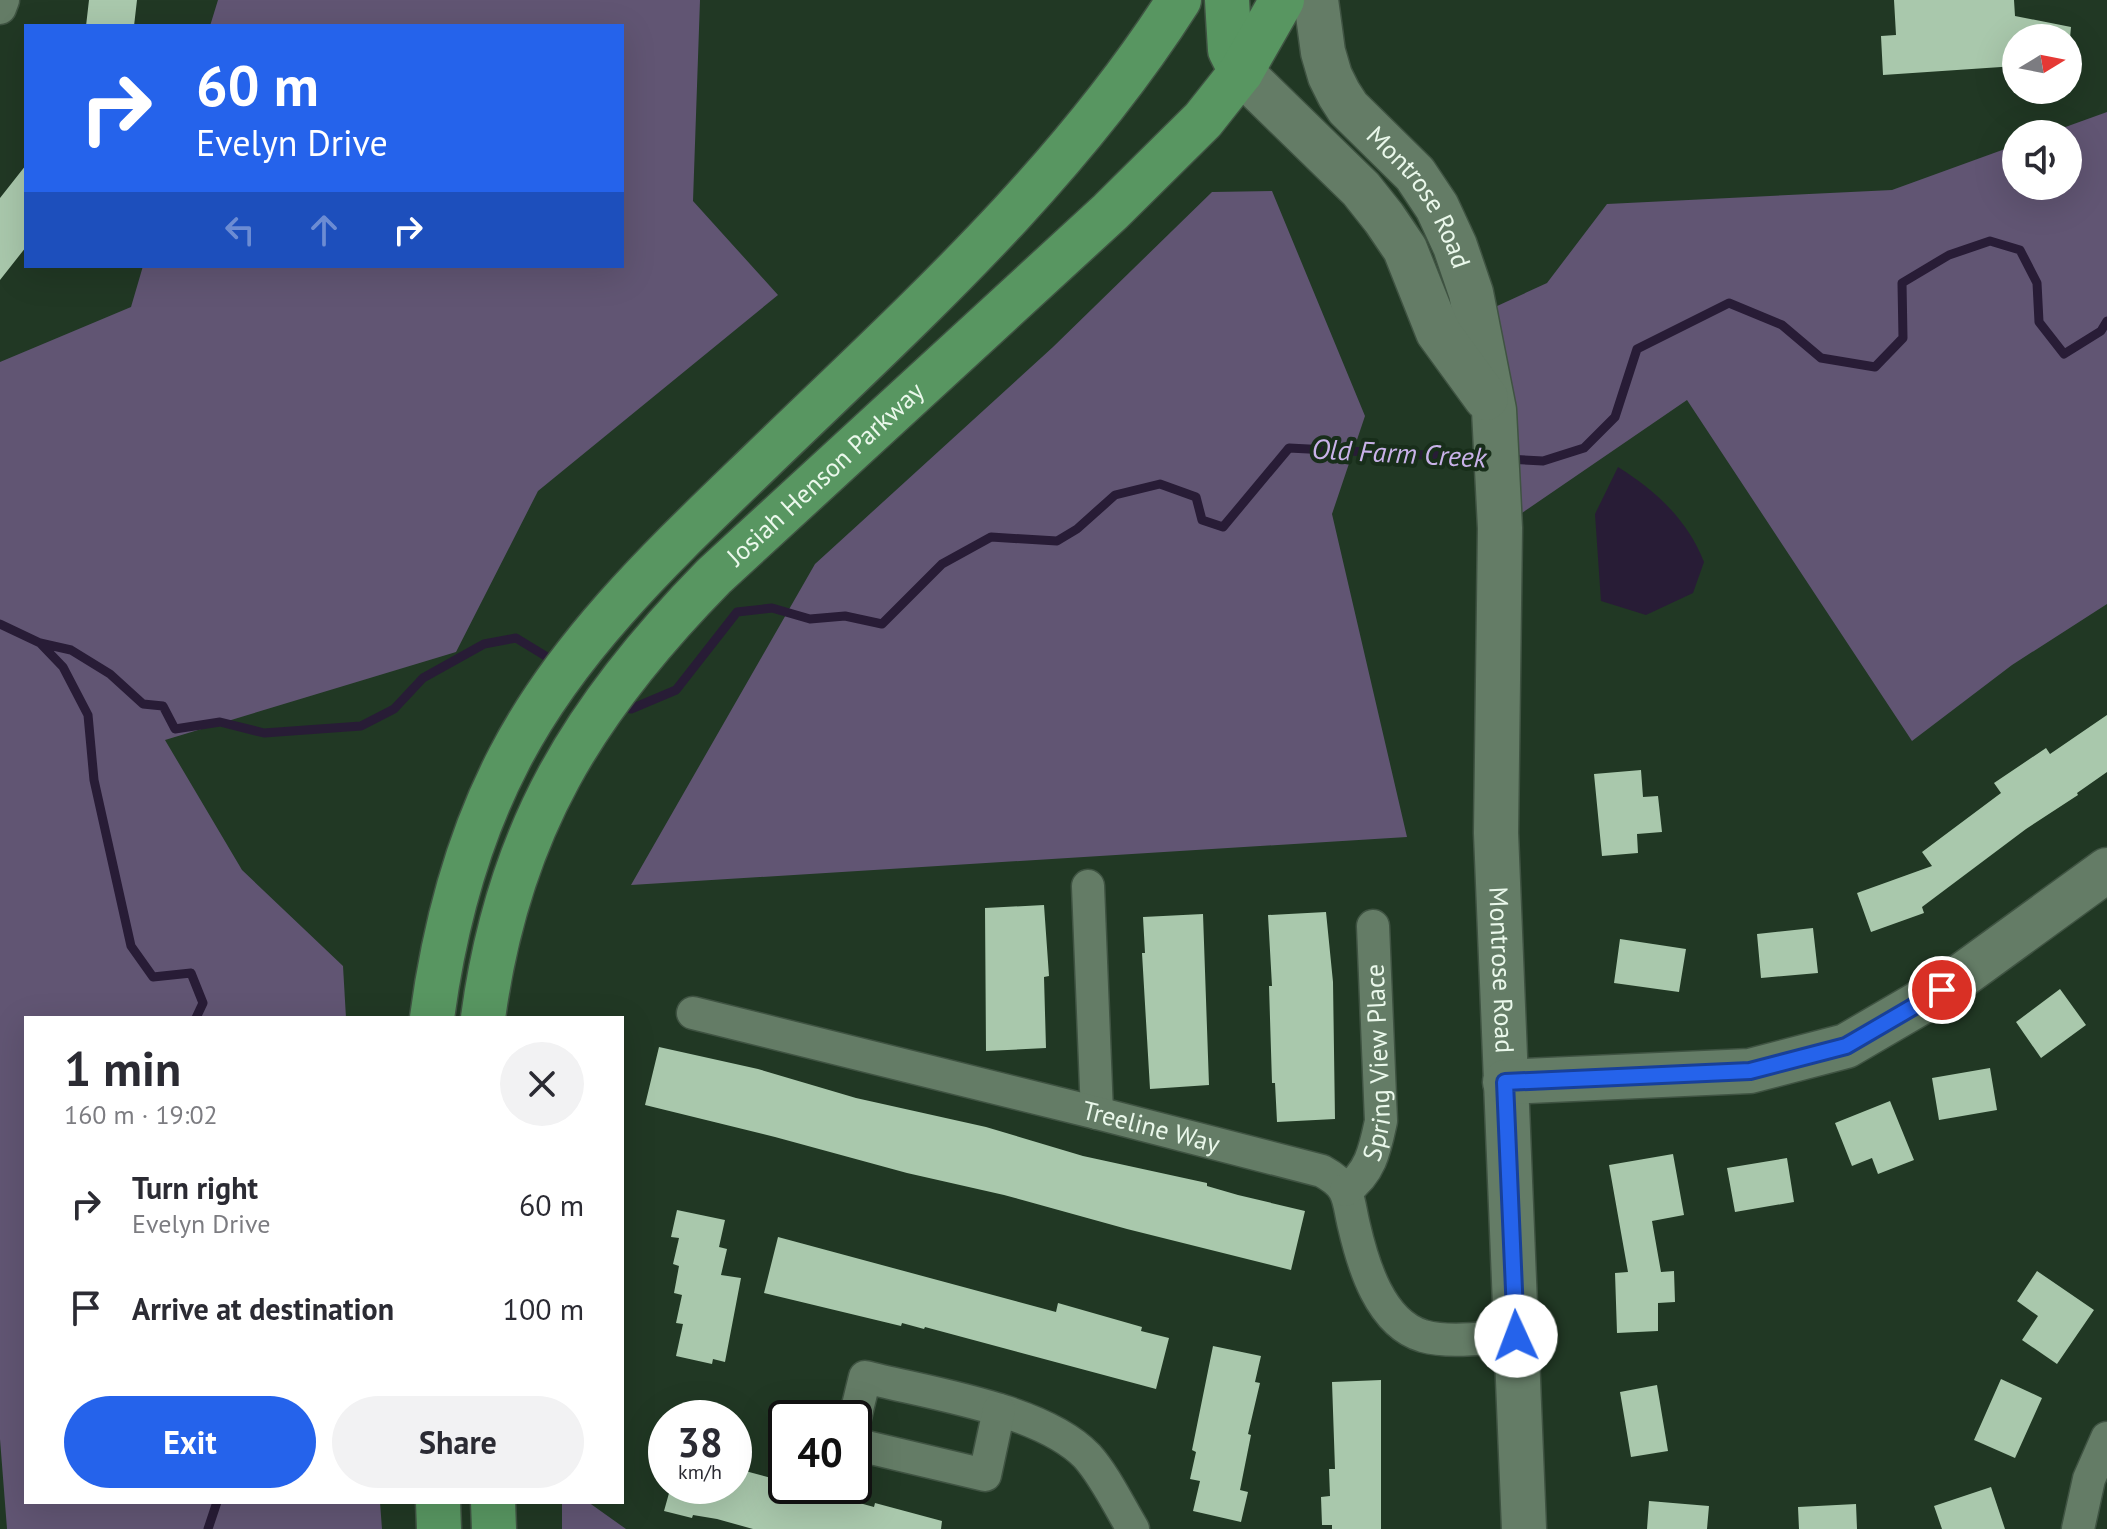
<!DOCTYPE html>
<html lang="en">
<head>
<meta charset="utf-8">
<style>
  :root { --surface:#fff; --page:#f2f2f3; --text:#2b2b33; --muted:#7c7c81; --accent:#2563eb }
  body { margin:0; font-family:"PT Sans",sans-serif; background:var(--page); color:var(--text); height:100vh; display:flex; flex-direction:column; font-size:30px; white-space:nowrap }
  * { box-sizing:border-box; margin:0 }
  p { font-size:26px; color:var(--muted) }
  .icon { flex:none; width:44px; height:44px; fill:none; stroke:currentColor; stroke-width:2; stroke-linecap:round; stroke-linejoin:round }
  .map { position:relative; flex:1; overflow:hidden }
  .drawer { position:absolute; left:24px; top:1016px; width:600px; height:488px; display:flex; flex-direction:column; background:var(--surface); border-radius:0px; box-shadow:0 8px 32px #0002 }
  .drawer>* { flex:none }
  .guide { position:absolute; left:24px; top:24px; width:600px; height:244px; border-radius:0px; box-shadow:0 8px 32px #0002; background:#2563eb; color:#fff; overflow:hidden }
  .needle { width:52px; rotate:80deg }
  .fabs { position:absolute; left:2002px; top:24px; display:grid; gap:16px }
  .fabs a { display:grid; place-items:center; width:80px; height:80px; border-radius:50%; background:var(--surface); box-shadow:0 8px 32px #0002; font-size:40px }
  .speed { position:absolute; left:648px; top:1400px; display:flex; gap:16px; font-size:40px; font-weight:700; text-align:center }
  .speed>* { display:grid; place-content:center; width:104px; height:104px; border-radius:50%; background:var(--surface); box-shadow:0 8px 32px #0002; line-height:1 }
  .speed small { font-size:20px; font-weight:400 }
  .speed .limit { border:4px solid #111; border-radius:12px; background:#fff; color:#111 }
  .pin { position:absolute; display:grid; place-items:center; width:68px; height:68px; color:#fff; margin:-34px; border:4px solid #fff; border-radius:50%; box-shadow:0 2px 8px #0007 }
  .me { position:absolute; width:88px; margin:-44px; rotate:358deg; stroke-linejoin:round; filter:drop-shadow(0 0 6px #0008) }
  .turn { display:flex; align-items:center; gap:28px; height:168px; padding:0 40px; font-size:36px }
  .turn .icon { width:104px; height:104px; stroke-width:2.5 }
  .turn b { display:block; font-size:56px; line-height:68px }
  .lanes { display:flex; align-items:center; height:76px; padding:0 40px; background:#0003; justify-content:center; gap:40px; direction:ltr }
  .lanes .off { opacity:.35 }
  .round { display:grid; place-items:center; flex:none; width:84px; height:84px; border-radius:42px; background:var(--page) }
  .headline { display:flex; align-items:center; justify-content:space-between; height:136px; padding:0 40px }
  h1 { font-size:48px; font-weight:600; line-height:60px }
  .action { display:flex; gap:16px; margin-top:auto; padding:16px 40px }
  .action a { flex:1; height:92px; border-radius:48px; background:var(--accent); color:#fff; font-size:32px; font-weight:600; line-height:92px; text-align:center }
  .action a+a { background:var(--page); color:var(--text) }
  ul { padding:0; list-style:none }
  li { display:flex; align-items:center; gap:24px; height:104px; padding:0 40px }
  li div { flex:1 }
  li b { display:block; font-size:30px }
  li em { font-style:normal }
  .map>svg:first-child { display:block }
</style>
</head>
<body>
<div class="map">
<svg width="2107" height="1529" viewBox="0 0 2107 1529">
  <rect width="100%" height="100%" fill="#213824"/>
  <path fill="#615573" d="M218 0H700L693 201 778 295 538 491 456 652 165 740 242 870 343 966 346 1018H26V1502H380L382 1529H7L0 1439V362L131 307 143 266H622V26H210Z
    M2107 112V604L2012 665 1912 741 1687 400 1500 528 1471 318 1547 283 1607 204 1892 190 2016 145V186H2068V134H2046Z
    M1272 191 1365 416 1332 514 1407 837 631 885 815 564 1053 347 1212 192Z
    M562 1502H588L626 1529H562Z"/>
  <path fill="#281c36" d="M1618 467C1656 491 1687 519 1704 562L1693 593 1646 615 1601 601 1595 514Z"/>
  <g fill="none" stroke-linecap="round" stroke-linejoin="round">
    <path stroke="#281c36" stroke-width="9" d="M1506 459 1543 461 1584 448 1615 417 1637 349 1729 303 1782 325 1821 358 1875 367 1903 338 1902 283 1949 255 1990 241 2020 250 2037 283 2039 322 2064 354 2101 331 2107 321
      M0 624 40 643 71 650 110 674 143 704 163 706 175 729 220 722 264 733 361 726 394 709 423 678 484 644 516 638 557 663
      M40 643 63 667 88 715 94 780 131 946 153 977 191 973 203 1003 196 1018
      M620 703 631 709 676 690 737 612 772 608 810 619 845 616 882 624 942 564 991 537 1057 541 1077 529 1115 495 1160 484 1196 497 1202 520 1223 527 1289 448 1484 458
      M208 1529 217 1502"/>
  </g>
  <path fill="#a9c8ac" d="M89 0H137L134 26H86Z
    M1894 0H2014L2015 16 2071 27 2070 38H2016V66L1883 75 1881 36 1896 35Z
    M26 165V247L0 280V198Z
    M2107 715V772L2077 793 2078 795 2026 829 1922 907 1924 913 1871 932 1857 893 1932 866 1922 852 2001 793 1994 783 2046 748 2050 754Z
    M1641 770 1643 797 1658 796 1662 832 1637 834 1638 853 1602 856 1594 774Z
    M1044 905 1049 976 1044 977 1046 1048 986 1051 985 908Z
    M1326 912 1333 982 1335 1119 1277 1122 1275 1083H1272L1269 986H1272L1268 915Z
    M1203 914 1209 1085 1150 1089 1142 953H1145L1143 917Z
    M1813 928 1818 973 1761 978 1757 934Z
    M1620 939 1686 949 1679 992 1614 983Z
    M2060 989 2086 1025 2041 1058 2016 1022Z
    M659 1047 758 1069 856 1098 986 1127 1083 1156 1207 1183V1186L1238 1195 1305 1211 1291 1270 1127 1229 1004 1195 907 1173 775 1137 645 1105Z
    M1990 1068 1997 1110 1939 1120 1932 1078Z
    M1890 1101 1914 1160 1878 1174 1872 1158 1852 1166 1835 1123Z
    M1673 1154 1684 1215 1652 1221 1661 1272 1674 1271 1675 1302 1658 1303V1331L1617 1333 1615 1273 1628 1272 1609 1165Z
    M1787 1158 1794 1202 1735 1212 1727 1168Z
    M677 1210 725 1220 719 1247 727 1249 721 1275 741 1278 725 1362 713 1359 712 1364 676 1356 683 1324 676 1323 682 1295 674 1293 679 1266 673 1264 679 1238 671 1237Z
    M778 1237 1056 1312 1058 1303 1142 1327 1141 1331 1169 1338 1156 1389 925 1327 924 1329 902 1323 901 1326 764 1293Z
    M2037 1271 2094 1310 2057 1364 2022 1340 2038 1316 2017 1301Z
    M1213 1346 1261 1356 1255 1382 1260 1383 1248 1434 1251 1435 1240 1490 1248 1492 1241 1522 1193 1511 1200 1481 1190 1479 1196 1452 1192 1450Z
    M2001 1379 2042 1398 2015 1458 1974 1440Z
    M1381 1380V1529H1332V1525H1322L1321 1497 1330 1496 1329 1469H1335L1332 1382Z
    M1657 1385 1668 1451 1631 1457 1620 1392Z
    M734 1468 786 1482V1486H813L812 1490 874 1507 875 1503 942 1521 941 1529H753L717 1519 693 1515 692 1518 664 1511 671 1486H734Z
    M1991 1487 2005 1529H1942L1934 1506Z
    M1649 1501 1709 1506 1707 1529H1647Z
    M1856 1504 1857 1529H1799L1798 1507Z"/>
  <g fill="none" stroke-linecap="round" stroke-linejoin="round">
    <defs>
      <g id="street">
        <path d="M0 8 3 0"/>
        <path d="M1088 886 1097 1113"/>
        <path id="s1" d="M693 1013 1097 1113 1322 1171C1351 1187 1347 1197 1354 1226 1363 1265 1380 1323 1423 1336 1452 1344 1487 1337 1516 1336"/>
        <path id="s2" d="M1346 1190C1371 1172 1375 1149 1381 1121L1373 926"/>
        <path d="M854 1422 865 1377C928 1393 1042 1409 1087 1456 1105 1476 1119 1506 1133 1529"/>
        <path d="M854 1444 985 1475 999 1410"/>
        <path d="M2078 1529 2089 1479 2107 1438"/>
      </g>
      <g id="secondary">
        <path id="s3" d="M1316 0 1323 52 1330 76 1339 94 1348 108 1415 174 1437 207 1455 246 1471 293 1494 410 1500 528 1496 833 1524 1529"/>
        <path d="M1241 72 1361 189 1384 218 1405 249 1438 332 1486 398"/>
        <path d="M1505 1082 1750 1071 1846 1046 1942 990 2107 870"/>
      </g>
      <g id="primary">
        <path d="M1227 0 1230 50 1241 72"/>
        <path d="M432 1018C444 928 467 840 509 759 569 642 670 549 763 459 912 315 1067 176 1179 0"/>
        <path id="s4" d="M483 1018C508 831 584 708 714 576L1110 212 1203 120 1241 72 1282 0"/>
        <path d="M438 1502 439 1529"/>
        <path d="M493 1502 494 1529"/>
      </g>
    </defs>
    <use href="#street" stroke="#3f5342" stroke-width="35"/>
    <use href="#secondary" stroke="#3f5342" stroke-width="47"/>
    <use href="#primary" stroke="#3f5342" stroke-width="47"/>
    <use href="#street" stroke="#647c66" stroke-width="32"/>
    <use href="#secondary" stroke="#647c66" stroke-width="44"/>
    <use href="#primary" stroke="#589661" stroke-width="44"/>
  </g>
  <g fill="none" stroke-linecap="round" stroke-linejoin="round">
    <defs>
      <path id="route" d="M1516 1336 1505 1082 1750 1071 1846 1046 1942 990"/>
    </defs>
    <use href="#route" stroke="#184099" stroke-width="20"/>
    <use href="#route" stroke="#2563eb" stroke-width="14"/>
  </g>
  <g text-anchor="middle" stroke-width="8" stroke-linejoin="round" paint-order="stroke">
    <g font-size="26" fill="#eaf8eb" stroke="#182e1a">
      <text dy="9" stroke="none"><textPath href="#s3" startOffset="230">Montrose Road</textPath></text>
      <text dy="9" stroke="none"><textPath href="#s4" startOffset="660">Josiah Henson Parkway</textPath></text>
      <text dy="9" stroke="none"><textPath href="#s3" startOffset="1020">Montrose Road</textPath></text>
      <text dy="9" stroke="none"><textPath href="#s2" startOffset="138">Spring View Place</textPath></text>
      <text dy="9" stroke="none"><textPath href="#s1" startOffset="472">Treeline Way</textPath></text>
    </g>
    <g font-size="28" font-style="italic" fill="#c9b2e9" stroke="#182e1a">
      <text transform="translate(1399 453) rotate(3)" y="10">Old Farm Creek</text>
    </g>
  </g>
</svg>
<div class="fabs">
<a><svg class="needle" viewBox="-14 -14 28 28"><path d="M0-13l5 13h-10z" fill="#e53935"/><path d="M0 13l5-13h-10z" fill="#7c7c81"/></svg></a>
<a><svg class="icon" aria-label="sound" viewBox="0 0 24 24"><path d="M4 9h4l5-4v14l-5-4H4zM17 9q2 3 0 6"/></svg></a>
</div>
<div class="speed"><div>38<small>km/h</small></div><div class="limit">40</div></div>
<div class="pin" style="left:1942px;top:990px;background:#d93025"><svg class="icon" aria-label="arrive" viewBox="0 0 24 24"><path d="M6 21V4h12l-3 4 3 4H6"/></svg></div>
<svg class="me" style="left:1516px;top:1336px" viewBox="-20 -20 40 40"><circle r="19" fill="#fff"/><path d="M0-13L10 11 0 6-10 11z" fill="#2563eb"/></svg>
<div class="guide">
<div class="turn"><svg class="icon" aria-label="right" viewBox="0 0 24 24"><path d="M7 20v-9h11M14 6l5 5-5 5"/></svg><div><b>60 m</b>Evelyn Drive</div></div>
<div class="lanes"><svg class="icon off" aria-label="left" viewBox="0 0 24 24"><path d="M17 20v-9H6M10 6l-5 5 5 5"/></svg><svg class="icon off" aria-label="ahead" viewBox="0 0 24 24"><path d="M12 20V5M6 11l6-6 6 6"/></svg><svg class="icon" aria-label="right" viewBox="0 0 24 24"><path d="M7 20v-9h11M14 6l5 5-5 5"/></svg></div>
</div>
<section class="drawer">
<div class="headline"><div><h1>1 min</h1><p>160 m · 19:02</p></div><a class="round"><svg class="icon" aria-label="close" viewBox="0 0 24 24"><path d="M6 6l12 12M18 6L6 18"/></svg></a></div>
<ul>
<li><svg class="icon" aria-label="right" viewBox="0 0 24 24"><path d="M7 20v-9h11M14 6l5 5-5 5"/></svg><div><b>Turn right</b><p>Evelyn Drive</p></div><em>60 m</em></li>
<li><svg class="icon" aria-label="arrive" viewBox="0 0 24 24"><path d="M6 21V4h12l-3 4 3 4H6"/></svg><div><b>Arrive at destination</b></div><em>100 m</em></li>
</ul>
<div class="action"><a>Exit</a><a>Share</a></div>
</section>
</div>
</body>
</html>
